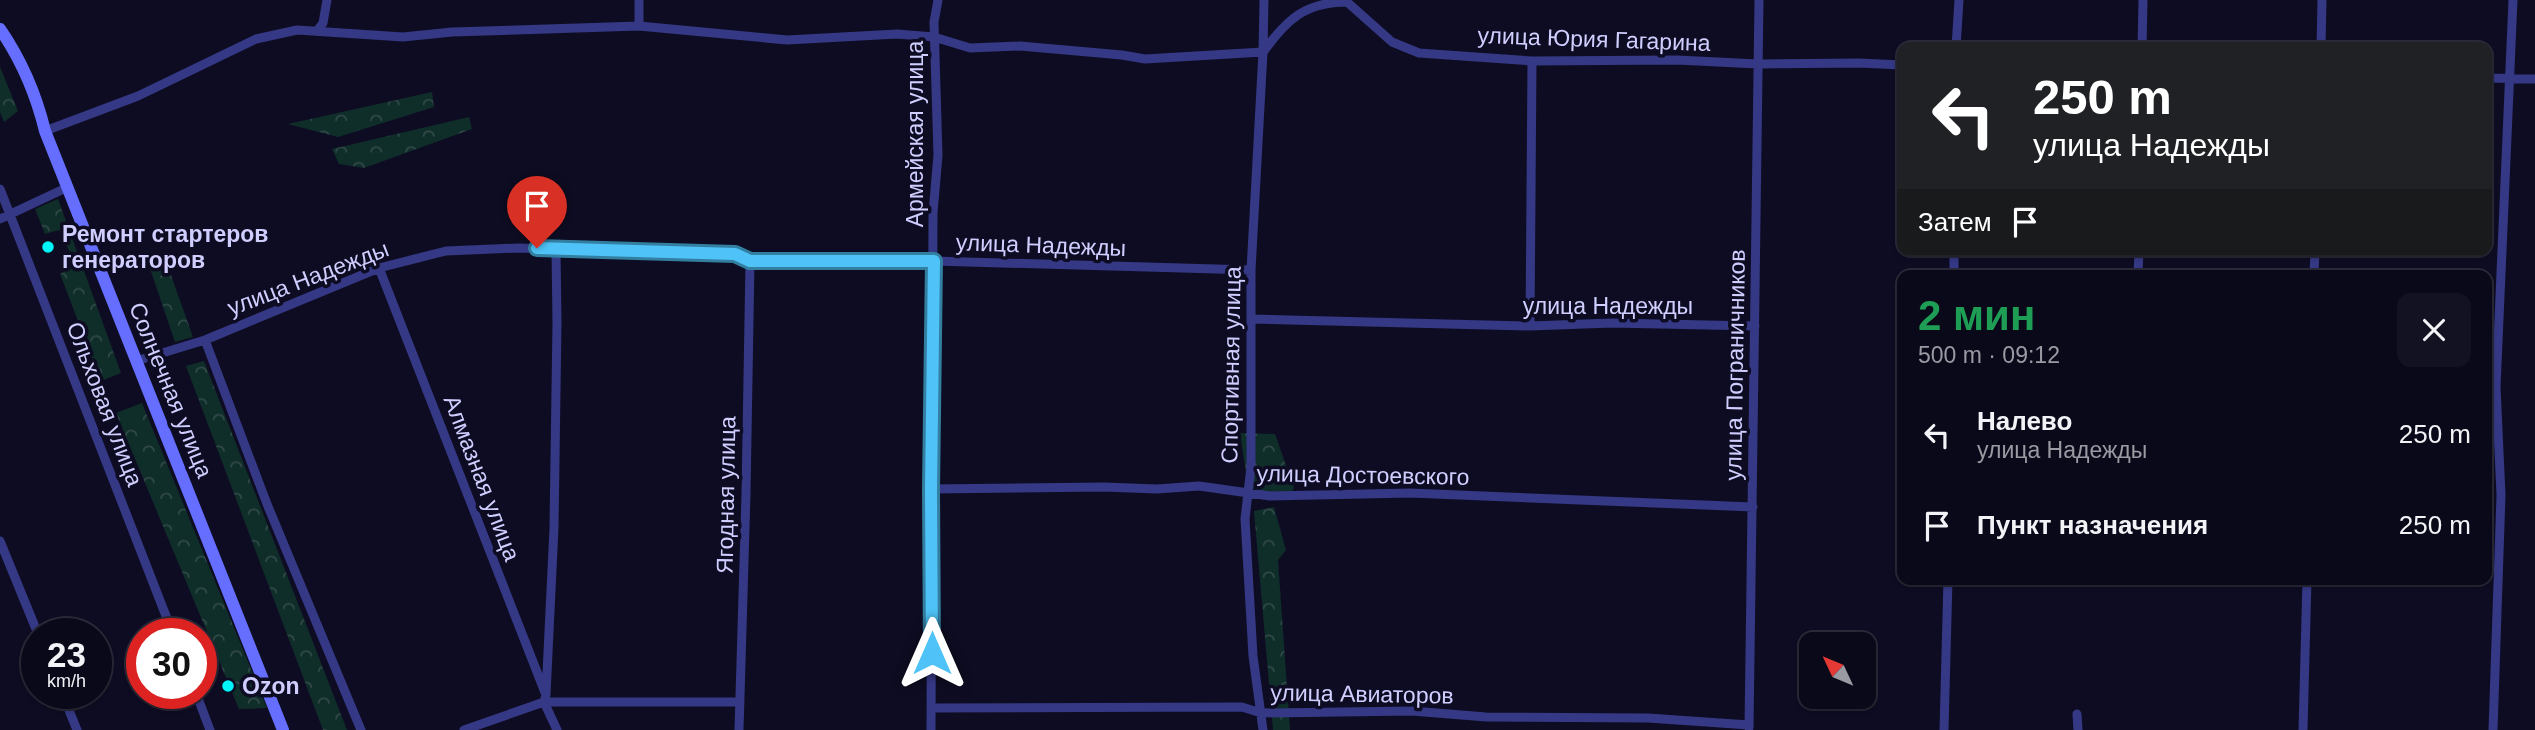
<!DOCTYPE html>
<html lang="ru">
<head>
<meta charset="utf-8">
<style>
  :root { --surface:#0a091a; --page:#131223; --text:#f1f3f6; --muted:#999aa2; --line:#2a2a39 }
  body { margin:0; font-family:Helvetica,sans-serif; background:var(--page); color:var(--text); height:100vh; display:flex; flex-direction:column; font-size:26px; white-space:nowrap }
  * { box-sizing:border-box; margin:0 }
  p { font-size:23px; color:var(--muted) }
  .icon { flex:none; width:38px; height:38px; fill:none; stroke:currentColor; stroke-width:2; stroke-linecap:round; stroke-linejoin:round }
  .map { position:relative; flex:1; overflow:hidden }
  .side { position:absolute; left:1897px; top:270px; width:595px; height:315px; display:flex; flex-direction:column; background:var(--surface); border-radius:14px; box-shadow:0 2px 5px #0004,0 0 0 2px var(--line) }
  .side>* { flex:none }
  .guide { position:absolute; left:1897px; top:42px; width:595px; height:214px; border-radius:14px; box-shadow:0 2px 5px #0004,0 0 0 2px var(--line); background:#202124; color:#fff; overflow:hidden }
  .needle { width:46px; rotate:314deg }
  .fabs { position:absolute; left:1799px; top:632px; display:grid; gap:14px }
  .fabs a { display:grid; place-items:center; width:77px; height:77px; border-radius:14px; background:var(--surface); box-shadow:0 2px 5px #0004,0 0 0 2px var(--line); font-size:35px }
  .speed { position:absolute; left:21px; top:618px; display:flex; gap:14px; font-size:35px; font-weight:700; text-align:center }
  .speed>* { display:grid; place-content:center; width:91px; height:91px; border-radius:50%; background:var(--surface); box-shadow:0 2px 5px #0004,0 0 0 2px var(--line); line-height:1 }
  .speed small { font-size:18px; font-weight:400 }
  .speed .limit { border:10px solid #d22; background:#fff; color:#111 }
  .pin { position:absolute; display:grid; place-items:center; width:60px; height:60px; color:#fff; margin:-72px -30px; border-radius:50% 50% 50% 0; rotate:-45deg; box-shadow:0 0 7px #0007 }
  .pin .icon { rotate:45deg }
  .me { position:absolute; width:77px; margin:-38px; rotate:0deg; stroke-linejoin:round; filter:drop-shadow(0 0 5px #0008) }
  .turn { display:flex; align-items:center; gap:24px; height:147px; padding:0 21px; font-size:32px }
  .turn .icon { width:91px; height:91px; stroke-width:2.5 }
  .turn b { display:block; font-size:49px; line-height:60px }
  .then { display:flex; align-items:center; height:66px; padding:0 21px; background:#0003; gap:14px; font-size:26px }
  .round { display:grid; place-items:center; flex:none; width:74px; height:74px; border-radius:14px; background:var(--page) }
  .head { display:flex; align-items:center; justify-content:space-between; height:119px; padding:0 21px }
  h1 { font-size:42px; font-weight:600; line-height:52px; color:#1e9e55 }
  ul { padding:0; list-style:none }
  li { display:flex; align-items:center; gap:21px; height:91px; padding:0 21px }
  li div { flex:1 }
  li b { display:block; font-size:26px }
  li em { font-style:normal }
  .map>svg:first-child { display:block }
</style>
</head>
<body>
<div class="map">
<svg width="2535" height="730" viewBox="0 0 2535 730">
  <defs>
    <pattern id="forest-crowns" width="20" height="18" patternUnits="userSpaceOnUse" patternTransform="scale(1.75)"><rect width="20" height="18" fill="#0f2d29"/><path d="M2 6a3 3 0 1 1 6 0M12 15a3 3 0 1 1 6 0" fill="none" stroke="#314a49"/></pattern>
  </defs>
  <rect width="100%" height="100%" fill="#0e0c22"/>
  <path fill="url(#forest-crowns)" d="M0 67 18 111 4 122 0 112Z
    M432 92 434 107 338 137 288 124Z
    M469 117 472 129 364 168 339 164 332 149Z
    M58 199 121 373 101 381 60 274 76 265 59 230 45 234 35 209Z
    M144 251 163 253 193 337 175 342Z
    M204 361 347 730H323L186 366Z
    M142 403 267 708 239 709 116 413Z
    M1240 433 1275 434 1294 488 1287 497 1248 487Z
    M1274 507 1286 550 1278 560 1290 730H1273L1254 511Z"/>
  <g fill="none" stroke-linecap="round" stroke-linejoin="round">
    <path stroke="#353884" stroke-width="9" d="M639 26V0
      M317 31 323 23 327 0
      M1956 47 1959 0
      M2142 47 2143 0
      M2321 47 2322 0
      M1264 51C1287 19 1306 2 1347 2L1392 42 1419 53 1532 61 1677 60 1758 64 1859 63 1902 65
      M2487 78 2535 79
      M45 131 138 96 256 39 297 30 403 37 452 32 639 26 787 40 897 34 934 37 970 48 1020 46 1122 55 1145 59 1263 52
      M0 189 173 634
      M0 219 68 187
      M379 268 546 695 544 702 464 730
      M1954 275V250
      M2138 275 2139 250
      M2314 275 2315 250
      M1252 319 1530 326 1612 323 1755 326
      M1530 326 1532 61
      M205 340 267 504 361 730
      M136 361 205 340 379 268 446 251 519 248 735 254 750 261H934L1251 270
      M931 489 1104 487 1157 489 1199 486 1270 496 1410 493 1753 507
      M0 541 38 634
      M62 693 77 730
      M196 693 210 730
      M546 694 554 528 557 322 556 250
      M932 708 1242 707 1261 713 1412 711 1486 717 1648 718 1749 725
      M2077 714 2078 730
      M1749 728 1759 0
      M557 730 544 702H740
      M739 730 746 494 750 261
      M931 730 933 213 938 155 934 22 938 0
      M1263 730 1253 656 1245 519 1251 467V270L1263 52 1264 0
      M1944 730 1948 579
      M2303 730 2307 579
      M2493 730 2501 495 2496 387 2513 0"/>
    <path stroke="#656eff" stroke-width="12" d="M0 29C22 61 36 94 45 131L283 730"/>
  </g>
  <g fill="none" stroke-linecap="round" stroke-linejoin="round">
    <defs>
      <path id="route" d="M537 248 735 254 750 261H934L931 489 932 653"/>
    </defs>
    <use href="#route" stroke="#337fa1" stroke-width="18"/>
    <use href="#route" stroke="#4fc3f7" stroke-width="12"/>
  </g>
  <g fill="#00f5f9" stroke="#0e0c22" stroke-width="2.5">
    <circle cx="48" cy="247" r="7"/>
    <circle cx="228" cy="686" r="7"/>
  </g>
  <g text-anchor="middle" stroke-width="7" stroke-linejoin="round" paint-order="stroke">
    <g font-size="23" fill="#cfceff" stroke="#0e0c22">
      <text transform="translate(1594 39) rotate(2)" y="8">улица Юрия Гагарина</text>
      <text transform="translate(915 134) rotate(-90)" y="8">Армейская улица</text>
      <text transform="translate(1041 245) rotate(2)" y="8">улица Надежды</text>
      <text transform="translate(308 278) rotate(-21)" y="8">улица Надежды</text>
      <text x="1608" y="314">улица Надежды</text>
      <text transform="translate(1231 365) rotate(-89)" y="8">Спортивная улица</text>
      <text transform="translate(1735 365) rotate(-89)" y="8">улица Пограничников</text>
      <text transform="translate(171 390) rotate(68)" y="8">Солнечная улица</text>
      <text transform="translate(105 404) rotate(69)" y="8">Ольховая улица</text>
      <text transform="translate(1363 475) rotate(1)" y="8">улица Достоевского</text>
      <text transform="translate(482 478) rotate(69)" y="8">Алмазная улица</text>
      <text transform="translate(726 495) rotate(-89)" y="8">Ягодная улица</text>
      <text transform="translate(1362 694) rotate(1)" y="8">улица Авиаторов</text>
    </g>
    <g font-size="23" font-weight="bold" fill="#cfceff" stroke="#0e0c22" text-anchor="start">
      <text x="62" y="242">Ремонт стартеров<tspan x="62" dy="26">генераторов</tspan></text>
      <text x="242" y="694">Ozon</text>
    </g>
  </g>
</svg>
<div class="fabs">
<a><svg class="needle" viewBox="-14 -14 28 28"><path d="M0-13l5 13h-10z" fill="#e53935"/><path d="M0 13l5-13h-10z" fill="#999aa2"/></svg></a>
</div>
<div class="speed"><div>23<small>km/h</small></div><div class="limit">30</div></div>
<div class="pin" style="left:537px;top:248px;background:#d93025"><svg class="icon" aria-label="arrive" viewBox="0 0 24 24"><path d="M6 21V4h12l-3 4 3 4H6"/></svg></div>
<svg class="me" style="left:932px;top:653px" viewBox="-20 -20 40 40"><path d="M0-17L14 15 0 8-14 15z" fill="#4fc3f7" stroke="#fff" stroke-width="4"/></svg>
<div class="guide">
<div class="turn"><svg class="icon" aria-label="left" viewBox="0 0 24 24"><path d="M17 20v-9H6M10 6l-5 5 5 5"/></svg><div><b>250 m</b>улица Надежды</div></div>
<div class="then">Затем<svg class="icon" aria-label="arrive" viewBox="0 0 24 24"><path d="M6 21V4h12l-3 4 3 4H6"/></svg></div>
</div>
<section class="side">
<div class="head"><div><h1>2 мин</h1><p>500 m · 09:12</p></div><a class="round"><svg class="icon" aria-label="close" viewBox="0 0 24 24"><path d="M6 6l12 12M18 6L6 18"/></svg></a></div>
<ul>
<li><svg class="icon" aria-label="left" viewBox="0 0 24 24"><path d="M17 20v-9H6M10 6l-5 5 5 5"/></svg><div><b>Налево</b><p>улица Надежды</p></div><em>250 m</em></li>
<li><svg class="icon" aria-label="arrive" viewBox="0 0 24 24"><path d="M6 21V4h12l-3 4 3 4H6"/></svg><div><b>Пункт назначения</b></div><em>250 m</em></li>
</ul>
</section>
</div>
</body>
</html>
